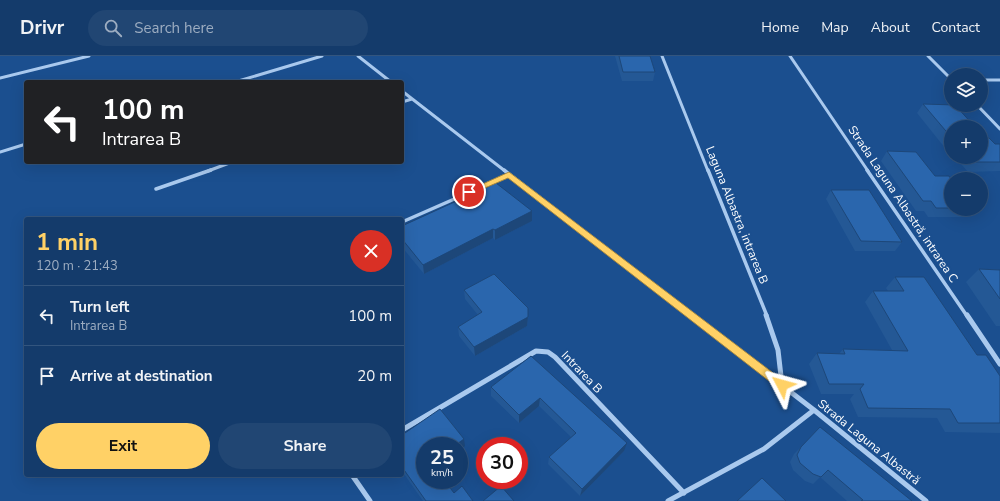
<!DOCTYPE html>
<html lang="en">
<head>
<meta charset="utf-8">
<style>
  :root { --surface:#143b6b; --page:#214673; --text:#f1f3f6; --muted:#9dadc1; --line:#33557e; --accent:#ffd166 }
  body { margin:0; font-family:"Nunito Sans",sans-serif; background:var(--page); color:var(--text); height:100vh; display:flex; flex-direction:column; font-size:15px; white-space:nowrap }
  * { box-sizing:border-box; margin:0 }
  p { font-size:13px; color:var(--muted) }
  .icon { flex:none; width:22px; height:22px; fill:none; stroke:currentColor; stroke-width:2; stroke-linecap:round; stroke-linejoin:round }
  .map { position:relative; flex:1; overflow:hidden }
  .side { position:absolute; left:24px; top:161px; width:380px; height:260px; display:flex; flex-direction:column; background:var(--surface); border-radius:4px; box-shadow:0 4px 16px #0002,0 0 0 1px var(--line) }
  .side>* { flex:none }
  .banner { position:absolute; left:24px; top:24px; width:380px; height:84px; border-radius:4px; box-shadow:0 4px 16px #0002,0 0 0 1px var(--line); background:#202124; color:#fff; overflow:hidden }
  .buttons { position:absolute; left:944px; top:12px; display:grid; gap:8px }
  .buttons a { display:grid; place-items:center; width:44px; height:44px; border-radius:50%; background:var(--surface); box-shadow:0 4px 16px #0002,0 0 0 1px var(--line); font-size:20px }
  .speed { position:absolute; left:416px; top:381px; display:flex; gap:8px; font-size:20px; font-weight:700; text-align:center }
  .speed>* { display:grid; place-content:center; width:52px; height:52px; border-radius:50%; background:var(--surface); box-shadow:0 4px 16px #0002,0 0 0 1px var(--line); line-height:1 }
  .speed small { font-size:10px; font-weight:400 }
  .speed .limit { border:6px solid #d22; background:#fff; color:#111 }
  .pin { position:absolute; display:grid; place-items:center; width:34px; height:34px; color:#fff; margin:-17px; border:2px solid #fff; border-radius:50%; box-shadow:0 1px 4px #0007 }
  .me { position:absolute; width:44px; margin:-22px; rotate:309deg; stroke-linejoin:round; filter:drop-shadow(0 0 3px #0008) }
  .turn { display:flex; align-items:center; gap:14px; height:84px; padding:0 12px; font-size:18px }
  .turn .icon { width:52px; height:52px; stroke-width:2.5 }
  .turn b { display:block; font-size:28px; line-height:34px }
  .round { display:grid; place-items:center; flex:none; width:42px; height:42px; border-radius:21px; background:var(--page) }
  .summary { display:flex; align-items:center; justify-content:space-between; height:68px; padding:0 12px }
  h1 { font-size:24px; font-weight:700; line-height:30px; color:var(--accent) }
  .action { display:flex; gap:8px; margin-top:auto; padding:8px 12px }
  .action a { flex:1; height:46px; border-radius:24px; background:var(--accent); color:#111; font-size:16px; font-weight:700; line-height:46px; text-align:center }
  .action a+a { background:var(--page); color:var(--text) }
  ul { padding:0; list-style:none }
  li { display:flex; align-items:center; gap:12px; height:60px; padding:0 12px; border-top:1px solid var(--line) }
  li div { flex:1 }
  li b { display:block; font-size:15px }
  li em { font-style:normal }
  header { display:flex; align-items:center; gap:24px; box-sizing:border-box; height:56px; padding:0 20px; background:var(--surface); border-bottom:1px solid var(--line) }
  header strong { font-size:19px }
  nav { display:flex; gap:22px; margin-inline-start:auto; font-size:14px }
  .search { width:280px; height:36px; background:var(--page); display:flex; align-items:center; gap:10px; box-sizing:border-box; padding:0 14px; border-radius:22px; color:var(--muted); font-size:15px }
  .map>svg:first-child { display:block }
</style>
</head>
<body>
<header>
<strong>Drivr</strong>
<div class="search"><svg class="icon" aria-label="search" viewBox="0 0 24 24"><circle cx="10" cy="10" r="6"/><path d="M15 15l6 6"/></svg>Search here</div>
<nav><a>Home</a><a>Map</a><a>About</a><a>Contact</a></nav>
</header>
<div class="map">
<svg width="1000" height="445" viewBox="0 0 1000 445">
  <rect width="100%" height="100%" fill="#1b4f8f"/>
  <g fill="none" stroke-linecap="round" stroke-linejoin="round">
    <path stroke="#a9c9ee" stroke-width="3" d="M358 0 391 26
      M662 0 708 115
      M790 0 868 115
      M928 0 951 23
      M0 22 89 0
      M981 24H1000
      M235 26 322 0
      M402 35 505 115
      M402 46 412 43
      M977 49 1000 73
      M0 96 26 88
      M208 115 232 106"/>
    <path stroke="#a9c9ee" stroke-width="3.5" d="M504 114 693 260
      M708 114 767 260
      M867 114 967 260
      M156 133 211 114
      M402 166 509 119"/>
    <path stroke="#a9c9ee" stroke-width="5" d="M691 259 814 354 926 445
      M766 259 778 294 782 329
      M967 259 1000 308
      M402 374 536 295 548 296 555 301 684 437
      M352 419 370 445
      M668 445 764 393 814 354"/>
  </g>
  <path fill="#245895" d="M615 0H650L655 16 653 25H622Z
    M923 48 951 71V97L941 87 917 57Z
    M985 82 995 88H1000V115L968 116 955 101H981Z
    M887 95 935 120 951 123V153H974L967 161H928L924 155H916L881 105Z
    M831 134 902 186 895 195H855L826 143Z
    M532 155V165L495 184 493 182 424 218 402 191V170Z
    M979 213 1000 214V270H996L966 226Z
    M895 221 1000 320V377L945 376 937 362 858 361 850 343 854 338H821L809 308 817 297 839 298 843 293 892 294 865 246 873 235H888L886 232Z
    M464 234 528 261 527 270 475 300 459 280 458 271 478 259 465 243Z
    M531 300 624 395 580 440 548 408 549 401 571 381 539 350 519 367 491 340V331Z
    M402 379 465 390H425V424L473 445H423L402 415Z
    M801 391 912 445H847L820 421 813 428 805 425 793 414 790 406 794 398Z"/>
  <path fill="#1d4779" d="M532 155V165L495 184V174Z
    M493 173V182L424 218 423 209Z
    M528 261 527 270 475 300 474 291Z
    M540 342 539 350 519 367V359Z
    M464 383 465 390 459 395V390H454Z
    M627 387 624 395 580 440 582 433Z"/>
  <path fill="#2a66ad" stroke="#1d4779" d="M619 0H650L655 16H623Z
    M923 48 955 49 975 71H951V81Z
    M981 78 985 82H989L995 88H1000V106H976L971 101H981Z
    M887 95 916 96 935 120H949L951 123V152H936L931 145H923Z
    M496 127 532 155 495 174 493 173 423 209 402 183V170Z
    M831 134H869L902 186 861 185Z
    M979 213 1000 214V243Z
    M494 218 528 252V261L474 291 458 271 482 256 464 234Z
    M895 221H924L977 299H986L1000 320V367H958L950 353 868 352 860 333 864 328H829L817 297 845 298 843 293 908 295 873 235H904Z
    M531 300 627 387 582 433 549 401 576 377 540 342 519 359 491 331Z
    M440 353 464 383 454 390H425V424H444L454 437 462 430 473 445H426L402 411V379Z
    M820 371 912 445H861L863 444 828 414 821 421 813 418 800 407 797 399 801 391Z
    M762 422 786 445H737Z
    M501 430 514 445H483Z"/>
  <path fill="#ffd166" stroke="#a68842" d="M509 116 785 326 787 329 785 332 782 334 778 332 508 122 471 138 469 139 465 136Z"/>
  <g text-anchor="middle" stroke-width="4" stroke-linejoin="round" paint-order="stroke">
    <g font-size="12" fill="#fff" stroke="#1b4f8f">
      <text transform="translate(903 148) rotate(56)" y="4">Strada Laguna Albastră, intrarea C</text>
      <text transform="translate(737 159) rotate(68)" y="4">Laguna Albastra, intrarea B</text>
      <text transform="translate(582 316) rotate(46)" y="4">Intrarea B</text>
      <text transform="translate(869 386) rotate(39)" y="4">Strada Laguna Albastră</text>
    </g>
  </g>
</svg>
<div class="buttons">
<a><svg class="icon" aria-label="layers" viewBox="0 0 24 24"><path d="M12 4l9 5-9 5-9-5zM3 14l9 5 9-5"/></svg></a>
<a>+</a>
<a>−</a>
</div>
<div class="speed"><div>25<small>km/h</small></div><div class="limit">30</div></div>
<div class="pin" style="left:469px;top:136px;background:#d93025"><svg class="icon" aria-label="arrive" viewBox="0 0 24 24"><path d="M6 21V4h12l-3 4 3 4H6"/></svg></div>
<svg class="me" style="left:782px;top:329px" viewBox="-20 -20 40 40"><path d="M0-17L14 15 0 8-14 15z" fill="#ffd166" stroke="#fff" stroke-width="4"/></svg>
<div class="banner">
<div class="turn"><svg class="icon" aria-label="left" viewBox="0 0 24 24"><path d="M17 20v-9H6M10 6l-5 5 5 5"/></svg><div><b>100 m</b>Intrarea B</div></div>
</div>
<section class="side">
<div class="summary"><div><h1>1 min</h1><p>120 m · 21:43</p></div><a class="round" style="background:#d93025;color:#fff"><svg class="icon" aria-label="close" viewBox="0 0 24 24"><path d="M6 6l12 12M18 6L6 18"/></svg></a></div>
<ul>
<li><svg class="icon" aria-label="left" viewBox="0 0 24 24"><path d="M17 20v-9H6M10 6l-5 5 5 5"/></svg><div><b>Turn left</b><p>Intrarea B</p></div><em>100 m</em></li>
<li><svg class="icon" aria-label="arrive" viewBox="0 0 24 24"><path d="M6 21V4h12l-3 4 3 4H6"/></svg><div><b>Arrive at destination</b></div><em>20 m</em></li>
</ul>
<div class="action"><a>Exit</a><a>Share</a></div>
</section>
</div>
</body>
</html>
